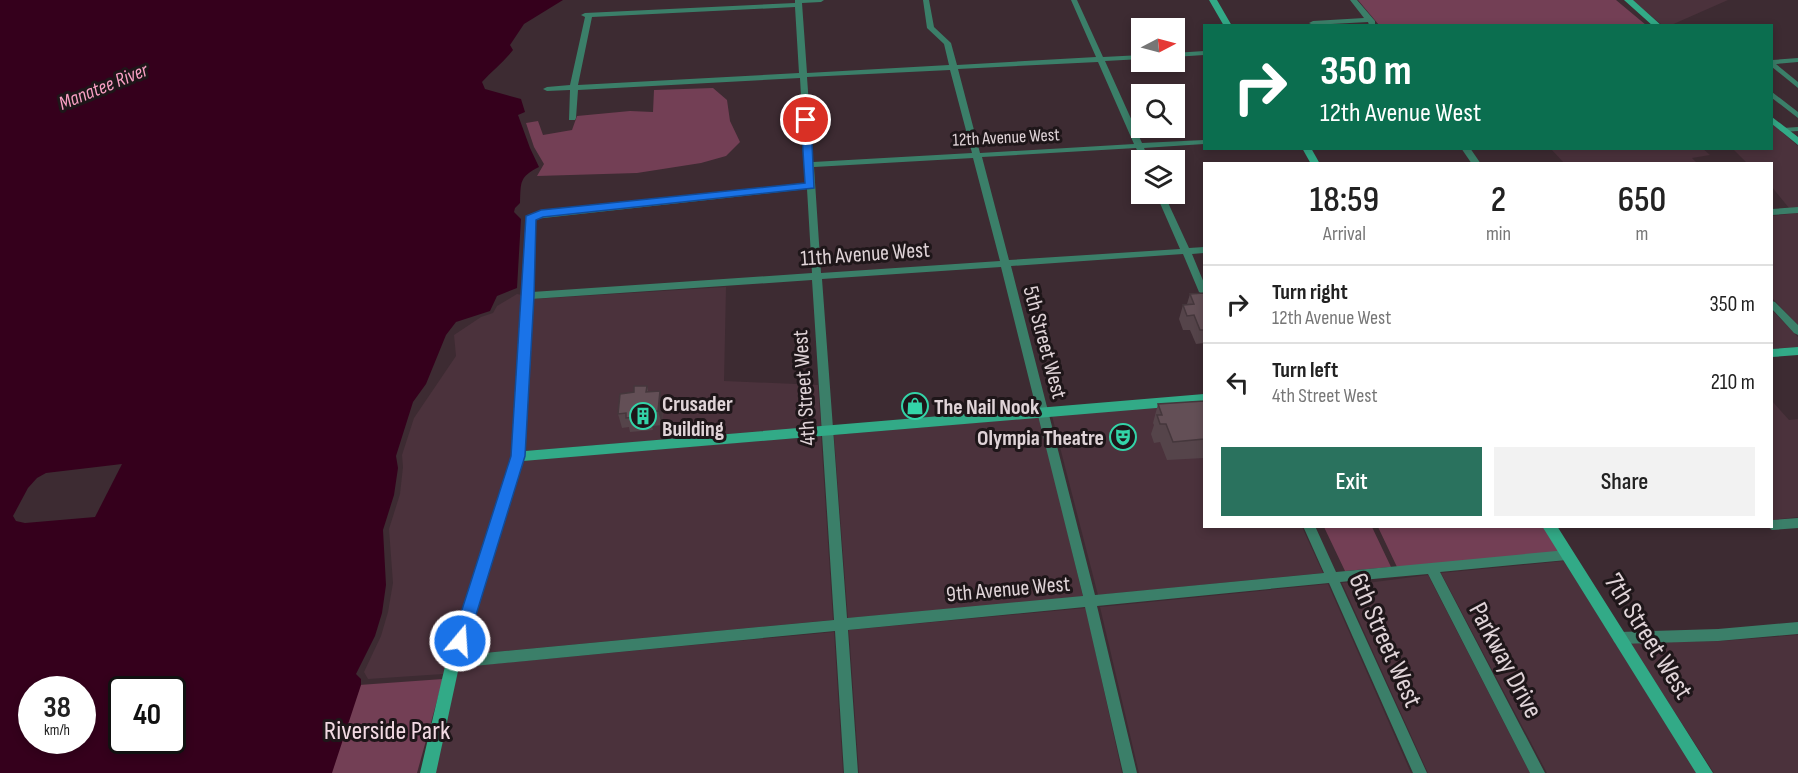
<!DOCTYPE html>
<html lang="en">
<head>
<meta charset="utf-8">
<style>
  :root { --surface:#fff; --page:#f2f2f2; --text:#222; --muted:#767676; --line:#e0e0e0; --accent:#2a725e }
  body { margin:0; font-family:"Sofia Sans Condensed",sans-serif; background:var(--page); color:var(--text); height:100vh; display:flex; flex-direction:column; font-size:22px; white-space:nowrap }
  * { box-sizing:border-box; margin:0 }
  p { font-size:20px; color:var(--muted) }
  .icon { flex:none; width:33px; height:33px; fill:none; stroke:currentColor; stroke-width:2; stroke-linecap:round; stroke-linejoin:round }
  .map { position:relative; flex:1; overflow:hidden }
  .sheet { position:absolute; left:1203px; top:162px; width:570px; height:366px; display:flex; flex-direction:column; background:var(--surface); border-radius:0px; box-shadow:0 3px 9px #0003 }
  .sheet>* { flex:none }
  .top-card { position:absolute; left:1203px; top:24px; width:570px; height:126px; border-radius:0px; box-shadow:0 3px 9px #0003; background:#0b6e4f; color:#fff; overflow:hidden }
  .needle { width:39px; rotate:84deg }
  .controls { position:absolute; left:1131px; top:18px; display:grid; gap:12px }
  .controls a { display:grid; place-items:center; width:54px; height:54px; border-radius:0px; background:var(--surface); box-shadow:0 3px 9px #0003; font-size:30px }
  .speed { position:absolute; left:18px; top:676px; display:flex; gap:12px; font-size:30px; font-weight:700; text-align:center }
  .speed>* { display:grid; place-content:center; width:78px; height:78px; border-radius:50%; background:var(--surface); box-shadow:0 3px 9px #0003; line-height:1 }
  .speed small { font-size:15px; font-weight:400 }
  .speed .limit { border:3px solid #111; border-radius:9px; background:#fff; color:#111 }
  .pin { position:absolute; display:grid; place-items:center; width:51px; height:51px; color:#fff; margin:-26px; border:3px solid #fff; border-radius:50%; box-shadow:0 2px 6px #0007 }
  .me { position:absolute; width:66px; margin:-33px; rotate:18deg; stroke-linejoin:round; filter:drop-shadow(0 0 4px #0008) }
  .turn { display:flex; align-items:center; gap:21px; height:126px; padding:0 18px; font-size:27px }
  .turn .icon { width:78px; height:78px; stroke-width:2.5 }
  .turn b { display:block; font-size:42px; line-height:51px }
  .eta { display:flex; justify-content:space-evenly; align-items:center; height:102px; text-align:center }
  .eta b { font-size:36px; font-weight:600; line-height:42px }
  .action { display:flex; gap:12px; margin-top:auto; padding:12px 18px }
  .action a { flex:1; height:69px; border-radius:0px; background:var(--accent); color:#fff; font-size:24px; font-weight:600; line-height:69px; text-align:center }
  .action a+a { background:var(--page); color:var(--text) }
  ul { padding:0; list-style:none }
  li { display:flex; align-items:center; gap:18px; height:78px; padding:0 18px; border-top:2px solid var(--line) }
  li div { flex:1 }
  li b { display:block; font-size:22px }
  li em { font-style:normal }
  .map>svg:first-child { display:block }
</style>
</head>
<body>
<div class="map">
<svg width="1798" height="773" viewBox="0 0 1798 773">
  <rect width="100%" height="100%" fill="#3d2b32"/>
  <path fill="#4b323c" d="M1632 0H1728L1669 26 1662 25Z
    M1772 124 1798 146V207L1789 208 1772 187V164L1747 163 1733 149 1772 148Z
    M1702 148 1710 155 1692 158 1698 164 1564 163 1551 149Z
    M1798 213V325L1772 298V216Z
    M726 287 724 381 818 385 821 427 525 451 534 299Z
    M517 294 522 295 511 456 443 674 368 679 364 672 381 636 388 612 393 583 389 529 400 494 403 467 402 455 414 418 456 356 454 335 481 317 493 313 497 306Z
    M1772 310 1798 337V347L1772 349Z
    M1772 401 1789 420 1798 419V517L1772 520Z
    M1204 403V526L1302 527 1323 573 1098 595 1052 416Z
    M1040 417 1083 597 848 618 834 435Z
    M821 436 833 620 463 655 523 460Z
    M1564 561 1697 773H1547L1441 573Z
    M1428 575 1530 773H1428L1342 583 1350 582 1352 585Z
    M1328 584 1411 773H1139L1100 607Z
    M1086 608 1122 773H859L849 630Z
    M834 632 843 773H433L459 667Z
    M1798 635V773H1714L1630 643 1722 641Z"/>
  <path fill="#733f55" d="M1358 0H1616L1646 25H1379Z
    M713 88 727 100 730 121 740 142 726 156 701 163 637 173 537 176 544 164 534 147 526 123 538 121 543 135 572 130 577 116 630 111 653 112 654 90Z
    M1324 527H1372L1391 567 1345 571Z
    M1378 527H1544L1561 553 1397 567Z
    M443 679 417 773H329L359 685Z"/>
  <path fill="#35001c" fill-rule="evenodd" d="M0 0H563L524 24 510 45 513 50C504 62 492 71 482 82L485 89 521 99 525 112 518 115 530 148 539 167C519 177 521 182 520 203L515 208 514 212 521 219 517 288 497 296 490 311 456 322 446 335 426 384 413 402 396 456 398 468 394 495 383 530 386 585 382 613 375 636 356 674 361 679V685L332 773H0ZM32 690H82V741H32ZM122 690H172V741H122Z"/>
  <path fill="#3d2b32" d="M122 464 95 517 25 523 16 521 13 516 28 488 37 478 46 473Z"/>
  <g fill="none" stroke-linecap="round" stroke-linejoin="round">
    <path fill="#3b7f69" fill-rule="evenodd" d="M795 0H824L821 2 802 3 807 73 949 65 944 44 927 28 923 0H929L934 27 951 43 957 65 1096 57 1071 0H1077L1103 57 1142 55V59L1105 61 1142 143 1204 140V144L1144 148 1149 160 1142 161 1136 148 982 157 1009 260 1180 249 1156 194H1164L1189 248 1204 247V253L1192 254 1204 283V295L1199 292 1183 254 1011 266 1095 595 1324 573 1303 526H1315L1336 572 1567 550 1571 551 1573 555 1571 559 1567 560 1440 572 1545 773H1530L1428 574 1340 582 1427 773H1413L1329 583 1097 606 1137 773H1123L1085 607 848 630 858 773H844L835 631 453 668 448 666 446 662 448 658 453 656 834 620 812 280 531 299 524 456 522 459H514L512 456 528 215 806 184 800 78 578 90 576 118 575 120H569L570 90 547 91 543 89 547 87 570 85 585 17 581 15 585 13 795 3ZM795 7 799 73 578 85 592 17ZM1098 62 1134 144 980 153 958 69ZM950 70 972 153 813 162 807 77ZM973 158 1000 261 821 273 814 167ZM807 189 812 273 532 292 535 219ZM1001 267 1083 596 847 618 822 279Z
      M1350 0H1357L1375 21V25H1369L1368 22 1313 25 1309 23 1313 21 1364 18Z
      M1204 51V55L1174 57V53Z
      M1798 58V62L1776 64 1798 82V88L1772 67V60Z
      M1772 92 1798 112V118L1772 98Z
      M1798 127V131L1783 132 1779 130 1783 128Z
      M1461 148H1470L1481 164H1472Z
      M1798 207V213L1772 215V209Z
      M1772 301 1775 302 1798 325V335L1794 333 1772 309Z
      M1798 518V528L1772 530 1767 526H1772V520Z
      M1798 622V634L1718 641 1619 644 1614 642 1613 638 1614 634 1619 632 1718 629Z"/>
    <path fill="#32aa87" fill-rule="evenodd" d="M1209 0H1217L1232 26H1224Z
      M1624 0H1633L1662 26H1653Z
      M1772 117 1798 137V145L1772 124Z
      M1302 148H1311L1320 164H1311Z
      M1798 347V355L1772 357V349Z
      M1204 394V404L523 461 460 662 436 773H420L446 662 513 452Z
      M1542 526H1557L1713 773H1696Z"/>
  </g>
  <path fill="#55444a" d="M1204 293V343L1196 344 1190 330H1183L1179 319 1183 305 1187 304 1190 294Z
    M647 386 648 391 663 405 662 425 653 426V430L630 432 629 427 622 428 618 414 634 392Z
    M1204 401V458L1167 460 1160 442 1154 443 1151 434 1154 425 1153 423 1158 404Z"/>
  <path fill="#45373c" d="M660 391 663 405 662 425 658 411Z
    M649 412 653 426V430L649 416Z"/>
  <path fill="#634f56" stroke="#45373c" stroke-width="1.5" d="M1204 293V330H1200L1194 315 1187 316 1183 305 1194 304 1190 294Z
    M634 386H647L646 392 660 391 658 411 649 412V416L626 418V413L618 414 620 394 634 392Z
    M1204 401V439L1173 442 1166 424H1160L1157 415H1162L1158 404Z"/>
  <path fill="#1a73e8" stroke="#114b97" stroke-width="1.5" d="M806 117 811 120 814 188 543 217 536 220 534 296 525 456 468 641 466 646 460 648 454 646 452 641 511 456 526 216 541 210 805 183 801 120Z"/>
  <defs>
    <symbol id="shop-ring" viewBox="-11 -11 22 22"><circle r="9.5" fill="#1e1619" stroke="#33d4a8" stroke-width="1.5"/><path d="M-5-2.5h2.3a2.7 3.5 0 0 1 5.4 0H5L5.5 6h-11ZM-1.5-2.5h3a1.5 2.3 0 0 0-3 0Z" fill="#33d4a8"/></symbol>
    <symbol id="building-ring" viewBox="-11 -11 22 22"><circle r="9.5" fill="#1e1619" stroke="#33d4a8" stroke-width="1.5"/><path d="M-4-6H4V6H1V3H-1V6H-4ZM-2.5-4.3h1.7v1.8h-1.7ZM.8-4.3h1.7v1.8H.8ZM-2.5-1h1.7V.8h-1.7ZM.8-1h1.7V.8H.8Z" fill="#33d4a8"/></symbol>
    <symbol id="theatre-ring" viewBox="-11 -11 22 22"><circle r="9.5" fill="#1e1619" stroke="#33d4a8" stroke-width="1.5"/><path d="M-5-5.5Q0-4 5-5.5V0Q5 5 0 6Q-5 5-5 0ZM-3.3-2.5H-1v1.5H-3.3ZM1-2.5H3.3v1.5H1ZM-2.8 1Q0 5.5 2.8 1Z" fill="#33d4a8"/></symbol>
  </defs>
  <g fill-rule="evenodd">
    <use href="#shop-ring" x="900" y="391" width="30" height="30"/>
    <use href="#building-ring" x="628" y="401" width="30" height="30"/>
    <use href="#theatre-ring" x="1108" y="422" width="30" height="30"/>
  </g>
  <g text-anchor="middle" stroke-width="6" stroke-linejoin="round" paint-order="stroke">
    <g font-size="18" fill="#e0d4d8" stroke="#1e1619">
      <text transform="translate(1006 137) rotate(-3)" y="6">12th Avenue West</text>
    </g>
    <g font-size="20" font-style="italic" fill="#f89fc3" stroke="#1e1619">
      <text transform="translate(103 86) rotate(-22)" y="7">Manatee River</text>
    </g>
    <g font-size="22" fill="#e0d4d8" stroke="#1e1619">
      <text transform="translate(865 253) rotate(-4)" y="8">11th Avenue West</text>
      <text transform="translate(1046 342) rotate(75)" y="8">5th Street West</text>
      <text transform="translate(803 388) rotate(-94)" y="8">4th Street West</text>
      <text transform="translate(1008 588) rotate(-5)" y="8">9th Avenue West</text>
    </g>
    <g font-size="22" font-weight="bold" fill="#e0d4d8" stroke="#1e1619" text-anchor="start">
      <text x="662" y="411">Crusader<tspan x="662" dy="25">Building</tspan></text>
      <text x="934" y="414">The Nail Nook</text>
      <text x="1104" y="445" text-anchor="end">Olympia Theatre</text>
    </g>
    <g font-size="27" fill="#e0d4d8" stroke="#1e1619">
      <text transform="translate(1649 636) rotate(58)" y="9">7th Street West</text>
      <text transform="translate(1386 640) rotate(66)" y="9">6th Street West</text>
      <text transform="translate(1506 660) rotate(62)" y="9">Parkway Drive</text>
    </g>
    <g font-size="27" fill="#f2dae3" stroke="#1e1619">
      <text x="387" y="739">Riverside Park</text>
    </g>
  </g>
</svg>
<div class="controls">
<a><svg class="needle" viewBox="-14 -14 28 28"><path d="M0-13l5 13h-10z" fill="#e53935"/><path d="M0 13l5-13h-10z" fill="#767676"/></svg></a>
<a><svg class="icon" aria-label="search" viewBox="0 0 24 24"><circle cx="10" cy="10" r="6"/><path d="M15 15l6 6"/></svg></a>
<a><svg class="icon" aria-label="layers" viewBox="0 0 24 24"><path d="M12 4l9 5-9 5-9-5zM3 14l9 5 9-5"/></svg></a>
</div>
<div class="speed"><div>38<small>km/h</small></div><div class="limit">40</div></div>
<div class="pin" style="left:806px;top:120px;background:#d93025"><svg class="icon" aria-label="arrive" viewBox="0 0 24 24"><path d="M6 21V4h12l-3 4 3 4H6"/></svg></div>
<svg class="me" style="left:460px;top:641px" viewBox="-20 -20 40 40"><circle r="17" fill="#1a73e8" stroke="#fff" stroke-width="3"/><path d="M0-11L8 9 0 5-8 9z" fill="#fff"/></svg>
<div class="top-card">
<div class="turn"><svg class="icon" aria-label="right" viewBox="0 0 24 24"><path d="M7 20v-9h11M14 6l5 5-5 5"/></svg><div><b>350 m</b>12th Avenue West</div></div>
</div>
<section class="sheet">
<div class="eta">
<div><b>18:59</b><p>Arrival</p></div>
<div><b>2</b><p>min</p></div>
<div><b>650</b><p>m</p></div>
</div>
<ul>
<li><svg class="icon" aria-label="right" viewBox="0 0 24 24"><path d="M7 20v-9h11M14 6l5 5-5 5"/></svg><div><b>Turn right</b><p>12th Avenue West</p></div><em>350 m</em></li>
<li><svg class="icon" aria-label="left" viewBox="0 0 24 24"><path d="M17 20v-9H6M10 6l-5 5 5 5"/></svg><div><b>Turn left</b><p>4th Street West</p></div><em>210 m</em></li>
</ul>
<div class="action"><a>Exit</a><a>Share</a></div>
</section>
</div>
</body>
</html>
